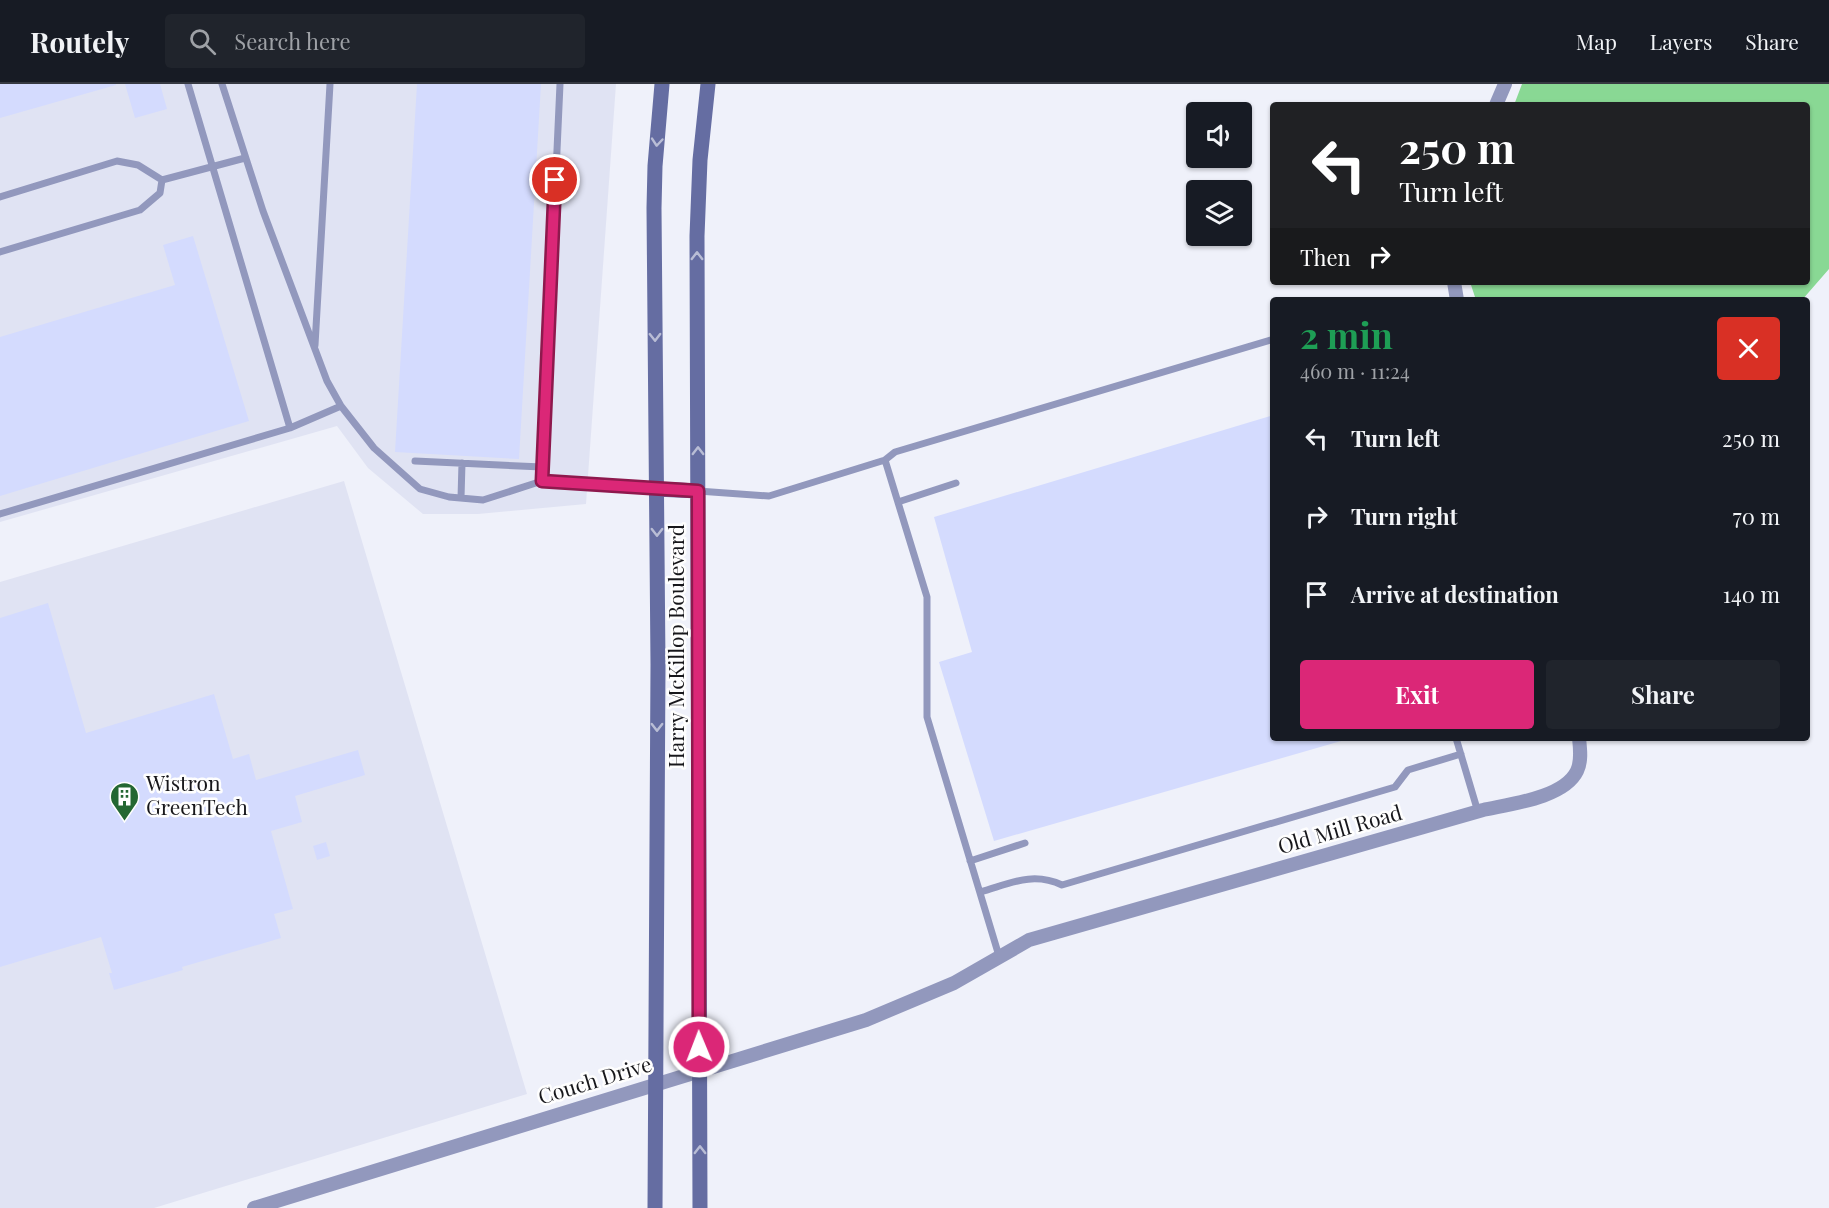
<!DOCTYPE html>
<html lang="en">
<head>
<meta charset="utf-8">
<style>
  :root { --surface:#171b24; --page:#20242c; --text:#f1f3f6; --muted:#9ea1a6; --line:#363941; --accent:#db2777 }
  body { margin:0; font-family:"Playfair Display",serif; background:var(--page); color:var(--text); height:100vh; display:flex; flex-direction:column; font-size:22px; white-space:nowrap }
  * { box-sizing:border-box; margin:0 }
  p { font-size:20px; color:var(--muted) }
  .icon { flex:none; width:33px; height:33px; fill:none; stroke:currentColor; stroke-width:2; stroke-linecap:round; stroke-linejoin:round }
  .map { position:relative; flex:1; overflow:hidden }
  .sheet { position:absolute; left:1270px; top:213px; width:540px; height:444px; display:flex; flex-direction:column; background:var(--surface); border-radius:6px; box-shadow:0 2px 4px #0004 }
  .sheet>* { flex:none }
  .guide { position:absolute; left:1270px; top:18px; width:540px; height:183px; border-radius:6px; box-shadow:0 2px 4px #0004; background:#202124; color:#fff; overflow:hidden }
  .fabs { position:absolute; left:1186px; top:18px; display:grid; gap:12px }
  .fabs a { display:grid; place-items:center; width:66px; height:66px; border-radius:6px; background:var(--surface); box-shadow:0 2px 4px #0004; font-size:30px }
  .pin { position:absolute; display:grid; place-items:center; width:51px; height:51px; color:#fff; margin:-26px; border:3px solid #fff; border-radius:50%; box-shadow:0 2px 6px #0007 }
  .me { position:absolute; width:66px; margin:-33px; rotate:359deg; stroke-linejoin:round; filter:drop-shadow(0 0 4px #0008) }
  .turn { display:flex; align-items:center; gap:21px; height:126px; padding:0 30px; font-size:27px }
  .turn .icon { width:78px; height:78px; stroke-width:2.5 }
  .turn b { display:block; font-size:42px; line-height:51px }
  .then { display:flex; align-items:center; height:57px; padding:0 30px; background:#0003; gap:12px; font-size:22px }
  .round { display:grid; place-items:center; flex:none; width:63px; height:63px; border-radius:6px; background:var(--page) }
  .summary { display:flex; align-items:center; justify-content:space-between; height:102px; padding:0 30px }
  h1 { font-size:36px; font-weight:700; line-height:45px; color:#1e9e55 }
  .primary-button { display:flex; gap:12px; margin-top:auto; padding:12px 30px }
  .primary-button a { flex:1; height:69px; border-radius:6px; background:var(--accent); color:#fff; font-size:24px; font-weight:700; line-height:69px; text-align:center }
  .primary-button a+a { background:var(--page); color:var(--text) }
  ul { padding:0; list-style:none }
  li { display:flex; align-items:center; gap:18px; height:78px; padding:0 30px }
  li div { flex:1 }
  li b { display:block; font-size:22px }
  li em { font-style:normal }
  header { display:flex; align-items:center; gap:36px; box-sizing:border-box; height:84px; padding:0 30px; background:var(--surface); border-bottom:2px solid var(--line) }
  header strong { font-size:28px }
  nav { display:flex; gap:33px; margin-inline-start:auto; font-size:21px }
  .search { width:420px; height:54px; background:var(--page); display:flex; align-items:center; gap:15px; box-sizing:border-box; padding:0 21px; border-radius:6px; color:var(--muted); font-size:22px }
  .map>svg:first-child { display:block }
</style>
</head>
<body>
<header>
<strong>Routely</strong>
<div class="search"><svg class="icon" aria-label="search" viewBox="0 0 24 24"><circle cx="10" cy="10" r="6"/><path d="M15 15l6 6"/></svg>Search here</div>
<nav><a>Map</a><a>Layers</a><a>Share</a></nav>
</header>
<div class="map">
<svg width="1829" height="1124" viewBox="0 0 1829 1124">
  <rect width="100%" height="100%" fill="#eff1fa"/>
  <path fill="#e0e3f3" d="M0 0H616L586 420 478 430H423L368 384 337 342 0 438Z
    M344 397 527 1010 154 1124H0V498Z"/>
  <path fill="#89d894" d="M1522 0H1829V185L1802 216H1476L1470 198H1808V21H1514Z"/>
  <path fill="#d4dbfe" d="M0 0H116V1L0 34Z
    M125 0H160L167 25 135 34Z
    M417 0H541L519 375 395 368Z
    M193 152 249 337 0 412V253L175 201 163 161Z
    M1274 331V654L1348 655 994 757 939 578 972 568 934 433Z
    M48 519 86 649 214 610 233 675 249 670 256 696 358 666 365 691 295 712 302 738 271 747 293 825 274 830 281 854 182 883 183 886 114 906 109 889H112L101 853 0 883V534Z
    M326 758 330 772 317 776 313 762Z"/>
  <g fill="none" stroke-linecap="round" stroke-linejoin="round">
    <path stroke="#9298bd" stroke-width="7" d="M188 0 290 344
      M222 0 263 127 327 297 341 322 374 364 420 405 449 413 483 416 542 397 656 405
      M0 113 117 77 138 81 162 96 245 74
      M0 168 140 126 160 109 162 96
      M315 261 330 0
      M415 377 542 383
      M542 397 560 0
      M698 407 769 412 885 376
      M461 414 462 379
      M898 418 956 399
      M0 430 290 344 341 322
      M1456 654 1478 728
      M970 777 1025 759
      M980 808C1009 800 1032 787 1062 801L1395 703 1408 686 1461 670
      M999 872 927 633V513L885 376 895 368 1274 255"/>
    <path stroke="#9298bd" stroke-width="14" d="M1496 21 1505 0
      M1454 198 1457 216
      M254 1124 866 936 954 899 1029 856 1483 726C1510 720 1564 714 1577 687 1582 677 1580 664 1579 654"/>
    <path stroke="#656da2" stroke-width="15" d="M656 405 698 407
      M655 1124 658 580 654 124 655 82 662 0
      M700 1124 697 152 700 76 708 0"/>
  </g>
  <defs><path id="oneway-chevron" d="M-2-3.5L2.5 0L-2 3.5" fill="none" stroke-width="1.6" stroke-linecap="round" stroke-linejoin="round" transform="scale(1.5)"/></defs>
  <g stroke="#b9bdd5">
    <use href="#oneway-chevron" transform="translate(657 58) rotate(95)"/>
    <use href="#oneway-chevron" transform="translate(697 172) rotate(-90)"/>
    <use href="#oneway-chevron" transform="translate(655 253) rotate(89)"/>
    <use href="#oneway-chevron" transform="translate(698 367) rotate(-90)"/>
    <use href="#oneway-chevron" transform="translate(657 448) rotate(90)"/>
    <use href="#oneway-chevron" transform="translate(657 643) rotate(90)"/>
    <use href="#oneway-chevron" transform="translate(700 1066) rotate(-90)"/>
  </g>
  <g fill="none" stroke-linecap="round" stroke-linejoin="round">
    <defs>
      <path id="route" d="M555 96 542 397 698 407 699 963"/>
    </defs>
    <use href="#route" stroke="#8e194d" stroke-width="15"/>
    <use href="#route" stroke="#db2777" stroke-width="10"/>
  </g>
  <defs>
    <symbol id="building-pin" viewBox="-11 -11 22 30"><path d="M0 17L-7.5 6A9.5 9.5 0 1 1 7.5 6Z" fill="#246732" stroke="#fefefe"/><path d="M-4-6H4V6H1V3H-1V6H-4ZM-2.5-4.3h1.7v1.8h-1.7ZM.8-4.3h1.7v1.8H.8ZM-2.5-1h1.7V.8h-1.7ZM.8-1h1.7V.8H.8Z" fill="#fff"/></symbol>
  </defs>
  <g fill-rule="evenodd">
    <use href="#building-pin" x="108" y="696" width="33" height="45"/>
  </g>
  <g text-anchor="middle" stroke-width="5" stroke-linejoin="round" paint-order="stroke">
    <g font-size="21" fill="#17171b" stroke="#fefefe">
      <text transform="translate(677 562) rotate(-90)" y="7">Harry McKillop Boulevard</text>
      <text transform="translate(1340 746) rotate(-16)" y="7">Old Mill Road</text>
      <text transform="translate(595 997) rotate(-17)" y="7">Couch Drive</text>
    </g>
    <g font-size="21" fill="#17171b" stroke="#fefefe" text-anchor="start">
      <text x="146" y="707">Wistron<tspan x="146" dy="24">GreenTech</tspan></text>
    </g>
  </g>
</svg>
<div class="fabs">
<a><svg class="icon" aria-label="sound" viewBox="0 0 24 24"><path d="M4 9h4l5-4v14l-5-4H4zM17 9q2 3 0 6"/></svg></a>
<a><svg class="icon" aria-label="layers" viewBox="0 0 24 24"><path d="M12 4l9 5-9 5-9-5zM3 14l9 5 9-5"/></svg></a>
</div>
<div class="pin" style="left:555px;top:96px;background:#d93025"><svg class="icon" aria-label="arrive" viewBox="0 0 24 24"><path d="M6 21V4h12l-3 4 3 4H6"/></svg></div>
<svg class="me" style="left:699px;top:963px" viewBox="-20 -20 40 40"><circle r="17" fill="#db2777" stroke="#fff" stroke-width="3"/><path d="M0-11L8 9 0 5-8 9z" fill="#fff"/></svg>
<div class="guide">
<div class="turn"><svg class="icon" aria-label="left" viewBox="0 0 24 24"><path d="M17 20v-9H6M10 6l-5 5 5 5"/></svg><div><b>250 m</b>Turn left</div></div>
<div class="then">Then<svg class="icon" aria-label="right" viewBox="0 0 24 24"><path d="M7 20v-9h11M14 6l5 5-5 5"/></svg></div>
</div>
<section class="sheet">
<div class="summary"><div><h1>2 min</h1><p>460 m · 11:24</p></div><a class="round" style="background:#d93025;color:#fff"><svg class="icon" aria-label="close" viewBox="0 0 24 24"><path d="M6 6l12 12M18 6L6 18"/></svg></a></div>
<ul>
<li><svg class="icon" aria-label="left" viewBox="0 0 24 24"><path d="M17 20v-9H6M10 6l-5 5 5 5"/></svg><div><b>Turn left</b></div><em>250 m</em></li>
<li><svg class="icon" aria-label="right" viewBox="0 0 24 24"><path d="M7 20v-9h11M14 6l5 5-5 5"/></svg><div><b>Turn right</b></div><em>70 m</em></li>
<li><svg class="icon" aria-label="arrive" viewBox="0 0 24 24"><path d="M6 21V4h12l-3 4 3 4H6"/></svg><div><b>Arrive at destination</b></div><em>140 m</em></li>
</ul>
<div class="primary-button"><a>Exit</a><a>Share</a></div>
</section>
</div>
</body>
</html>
